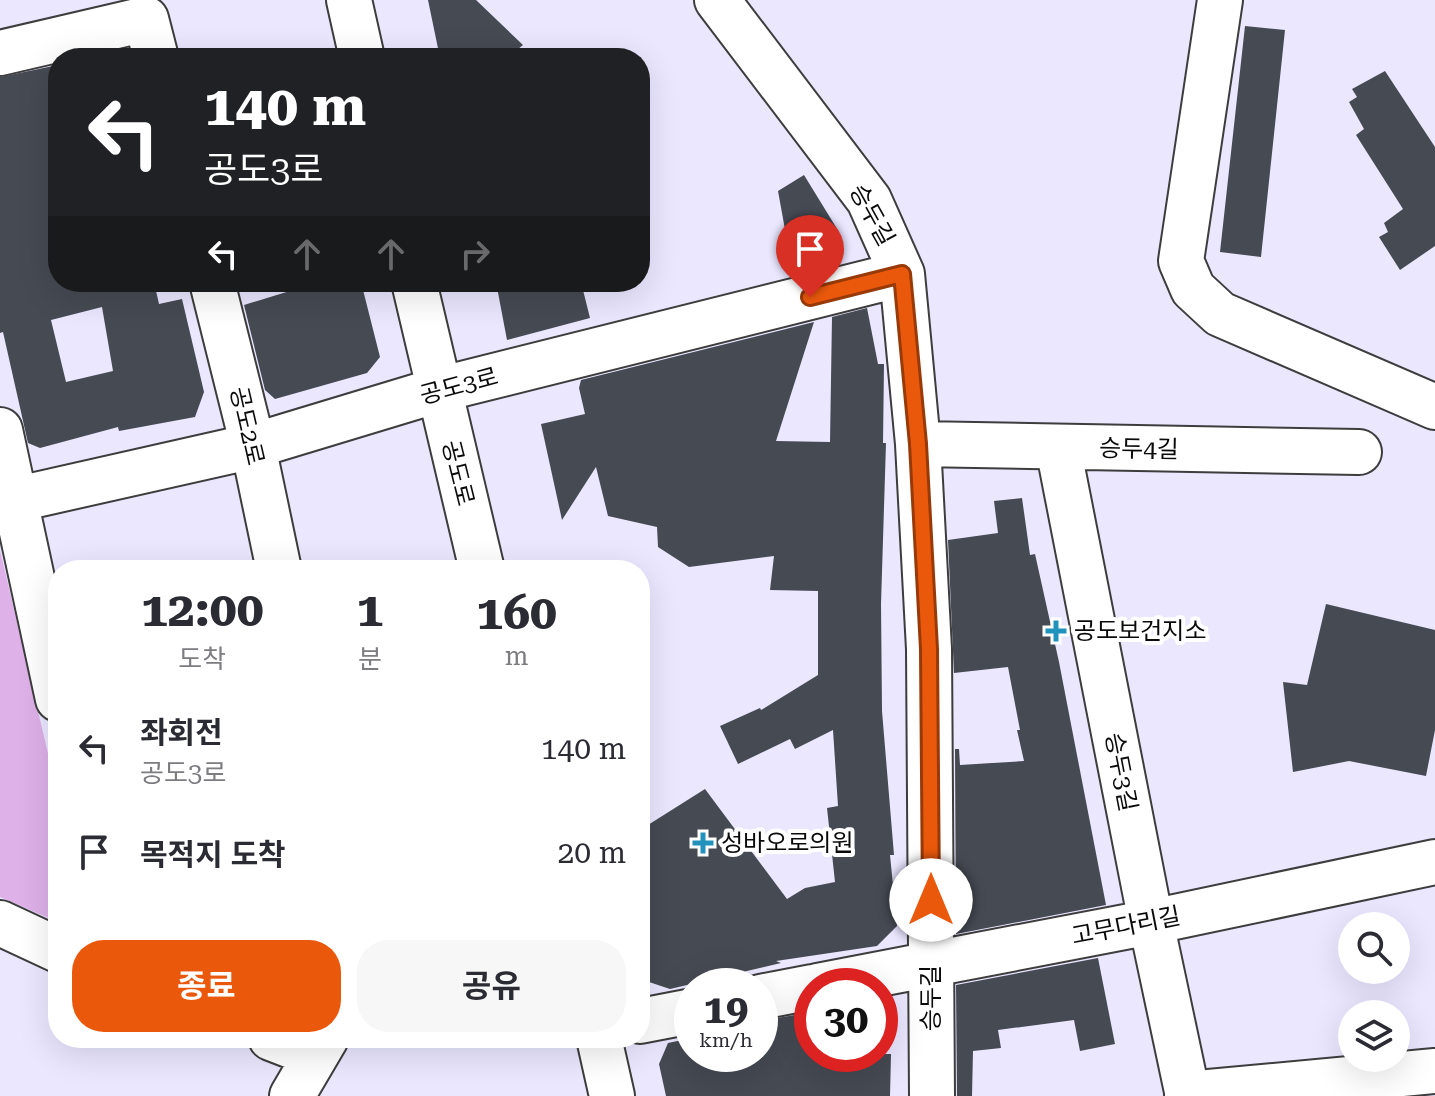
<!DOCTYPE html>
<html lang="ko">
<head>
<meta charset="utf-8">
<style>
  :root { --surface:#fff; --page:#f7f7f7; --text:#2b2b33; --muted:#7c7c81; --accent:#ea580c }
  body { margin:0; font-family:"Roboto Serif","Noto Sans KR",serif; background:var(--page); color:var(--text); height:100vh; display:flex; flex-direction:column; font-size:30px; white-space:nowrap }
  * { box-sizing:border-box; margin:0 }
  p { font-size:26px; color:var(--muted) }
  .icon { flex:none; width:44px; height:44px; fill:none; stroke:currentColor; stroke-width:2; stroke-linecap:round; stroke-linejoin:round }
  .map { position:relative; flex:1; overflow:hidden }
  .drawer { position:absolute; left:48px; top:560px; width:602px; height:488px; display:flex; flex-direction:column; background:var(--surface); border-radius:32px; box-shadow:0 8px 32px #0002 }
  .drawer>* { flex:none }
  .hud { position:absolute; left:48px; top:48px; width:602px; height:244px; border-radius:32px; box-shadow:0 8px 32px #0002; background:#202124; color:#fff; overflow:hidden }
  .tools { position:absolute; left:1338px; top:912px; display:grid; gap:16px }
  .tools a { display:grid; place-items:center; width:72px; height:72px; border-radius:50%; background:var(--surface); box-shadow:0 8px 32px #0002; font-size:40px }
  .speed { position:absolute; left:674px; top:968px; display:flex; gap:16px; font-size:40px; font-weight:700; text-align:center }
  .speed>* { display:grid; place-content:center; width:104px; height:104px; border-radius:50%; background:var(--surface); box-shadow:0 8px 32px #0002; line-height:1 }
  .speed small { font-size:20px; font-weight:400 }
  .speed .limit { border:12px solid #d22; background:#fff; color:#111 }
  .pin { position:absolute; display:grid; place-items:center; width:68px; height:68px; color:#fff; margin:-82px -34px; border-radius:50% 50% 50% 0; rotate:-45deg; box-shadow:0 0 8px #0007 }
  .pin .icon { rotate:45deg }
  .me { position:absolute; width:88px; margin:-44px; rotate:0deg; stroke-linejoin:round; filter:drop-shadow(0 0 6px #0008) }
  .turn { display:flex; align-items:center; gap:28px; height:168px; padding:0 24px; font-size:36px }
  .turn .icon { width:104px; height:104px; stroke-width:2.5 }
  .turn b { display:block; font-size:56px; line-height:68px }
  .lanes { display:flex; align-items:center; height:76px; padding:0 24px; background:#0003; justify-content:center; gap:40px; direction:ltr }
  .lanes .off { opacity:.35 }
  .eta { display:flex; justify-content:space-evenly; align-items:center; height:136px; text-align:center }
  .eta b { font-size:48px; font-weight:700; line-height:56px }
  .button { display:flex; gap:16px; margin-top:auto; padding:16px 24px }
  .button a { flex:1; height:92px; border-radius:32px; background:var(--accent); color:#fff; font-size:32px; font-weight:700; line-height:92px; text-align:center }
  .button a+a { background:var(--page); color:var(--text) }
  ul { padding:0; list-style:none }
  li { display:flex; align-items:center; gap:24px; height:104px; padding:0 24px }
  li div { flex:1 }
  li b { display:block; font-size:30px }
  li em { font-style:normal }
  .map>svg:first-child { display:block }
</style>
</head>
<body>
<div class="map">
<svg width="1435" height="1096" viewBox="0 0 1435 1096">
  <rect width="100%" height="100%" fill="#eae7ff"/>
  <path fill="#deb1e9" d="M0 550 58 796V922L0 897Z"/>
  <path fill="#464a53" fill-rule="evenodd" d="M428 0H476L523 45 507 58H440Z
    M1245 26 1285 30 1261 257 1220 252Z
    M58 65V282H154L159 304 182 299 204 392 195 417 119 431 118 427 40 448 28 443 3 332 0 333V77ZM102 307 113 371 66 382 51 320Z
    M1385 71 1435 147V246L1400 270 1379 237 1388 232 1384 223 1403 209 1356 135 1364 129 1349 102 1357 97 1352 89Z
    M804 175 839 232 817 245 813 238 788 246 778 191Z
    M292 282H361L380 357 367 373 275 399 265 390 244 305 293 290Z
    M496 282H581L590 318 507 340Z
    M867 308 878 364H884L883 443H886L881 604 882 711 894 855H890L897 926 877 946 776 961 781 963 670 989 640 979V830L705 789 787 899 805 888 835 882 827 808 838 806 833 730 795 749 790 739 738 764 720 726 760 708 761 710 818 675V591L770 590 774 556 689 567 658 547 657 527 608 516 596 467 562 520 541 424 585 414 579 388 581 380 814 322 776 441 830 442 832 317Z
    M1022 498 1030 555 1035 554 1059 662 1106 905 956 934 955 749H959L960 765 1024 761 1017 730H1020L1008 667 954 673 948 540 998 533 994 501Z
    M1326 604 1435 630V730L1426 776 1349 761 1293 772 1283 682 1307 685Z
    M1098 958 1115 1044 1080 1051 1074 1020 998 1030 1001 1048 973 1051 972 1096H957L956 985Z
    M812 1012V1054H891L890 1096H666L659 1064 668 1043 692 1038V1054H760V1021Z"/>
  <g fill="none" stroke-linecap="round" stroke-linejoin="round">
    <defs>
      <path id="minor" d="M349 0 362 58
        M717 0 869 200 902 274 918 444 929 649 932 1096
        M1220 0 1181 261 1193 289 1220 314 1435 407
        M0 53 146 19 156 58
        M212 282 253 446 279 570
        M414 282 482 570
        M0 430 58 699
        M918 444 1359 452
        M1058 447 1151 922 1188 1096
        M0 503 253 446 438 390 902 274
        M0 923 58 950
        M817 986 1151 922 1435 862
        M760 997 812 987
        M640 1021 692 1011
        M271 1038 315 1055
        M599 1038 612 1096
        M1187 1094 1435 1071
        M292 1096 326 1038"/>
    </defs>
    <use href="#minor" stroke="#3d3d3d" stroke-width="48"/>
    <use href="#minor" stroke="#fff" stroke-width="44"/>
  </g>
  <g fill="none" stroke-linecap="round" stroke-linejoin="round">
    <defs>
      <path id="route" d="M810 297 902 274 918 444 929 649 931 900"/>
    </defs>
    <use href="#route" stroke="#983908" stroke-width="20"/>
    <use href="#route" stroke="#ea580c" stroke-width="14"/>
  </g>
  <g fill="#2192bb" stroke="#fff" stroke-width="3">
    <path d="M1052 619h8v8h8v8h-8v8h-8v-8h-8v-8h8z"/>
    <path d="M699 831h8v8h8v8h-8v8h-8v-8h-8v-8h8z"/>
  </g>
  <g text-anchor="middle" stroke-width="8" stroke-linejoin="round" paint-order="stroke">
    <g font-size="24" fill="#0a0a0a" stroke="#fff">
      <text transform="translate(872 215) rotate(61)" y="8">승두길</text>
      <text transform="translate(459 386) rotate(-15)" y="8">공도3로</text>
      <text transform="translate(247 426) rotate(77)" y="8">공도2로</text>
      <text transform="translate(1139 449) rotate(1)" y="8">승두4길</text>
      <text transform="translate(458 473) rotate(76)" y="8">공도로</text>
      <text transform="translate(1121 772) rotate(79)" y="8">승두3길</text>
      <text transform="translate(1126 926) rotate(-11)" y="8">고무다리길</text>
      <text transform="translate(931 998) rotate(-90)" y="8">승두길</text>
    </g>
    <g font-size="24" fill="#0a0a0a" stroke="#fff" text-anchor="start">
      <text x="1074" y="639">공도보건지소</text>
      <text x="721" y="851">성바오로의원</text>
    </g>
  </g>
</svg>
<div class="tools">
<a><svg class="icon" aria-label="search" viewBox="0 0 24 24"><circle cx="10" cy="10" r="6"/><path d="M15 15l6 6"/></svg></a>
<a><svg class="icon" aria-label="layers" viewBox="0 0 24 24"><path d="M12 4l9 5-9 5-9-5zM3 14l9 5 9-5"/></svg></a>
</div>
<div class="speed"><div>19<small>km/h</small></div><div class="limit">30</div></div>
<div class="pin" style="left:810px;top:297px;background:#d93025"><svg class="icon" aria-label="arrive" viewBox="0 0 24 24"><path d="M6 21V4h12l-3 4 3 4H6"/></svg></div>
<svg class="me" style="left:931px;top:900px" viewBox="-20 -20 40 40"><circle r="19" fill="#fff"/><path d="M0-13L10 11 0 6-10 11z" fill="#ea580c"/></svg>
<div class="hud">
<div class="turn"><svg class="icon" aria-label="left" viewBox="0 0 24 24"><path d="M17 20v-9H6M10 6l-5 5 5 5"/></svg><div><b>140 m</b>공도3로</div></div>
<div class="lanes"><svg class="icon" aria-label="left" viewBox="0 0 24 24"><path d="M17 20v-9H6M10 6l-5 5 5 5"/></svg><svg class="icon off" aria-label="ahead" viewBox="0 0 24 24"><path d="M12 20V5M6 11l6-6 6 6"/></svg><svg class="icon off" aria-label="ahead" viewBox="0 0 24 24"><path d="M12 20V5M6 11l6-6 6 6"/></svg><svg class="icon off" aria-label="right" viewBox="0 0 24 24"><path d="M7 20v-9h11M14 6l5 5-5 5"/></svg></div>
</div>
<section class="drawer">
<div class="eta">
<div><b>12:00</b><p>도착</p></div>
<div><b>1</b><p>분</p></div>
<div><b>160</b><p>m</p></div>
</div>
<ul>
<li><svg class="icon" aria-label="left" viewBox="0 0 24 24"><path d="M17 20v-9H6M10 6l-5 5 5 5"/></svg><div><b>좌회전</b><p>공도3로</p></div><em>140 m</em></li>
<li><svg class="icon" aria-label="arrive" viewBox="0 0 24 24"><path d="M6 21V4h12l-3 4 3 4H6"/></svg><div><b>목적지 도착</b></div><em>20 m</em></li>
</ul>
<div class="button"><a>종료</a><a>공유</a></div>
</section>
</div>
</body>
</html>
